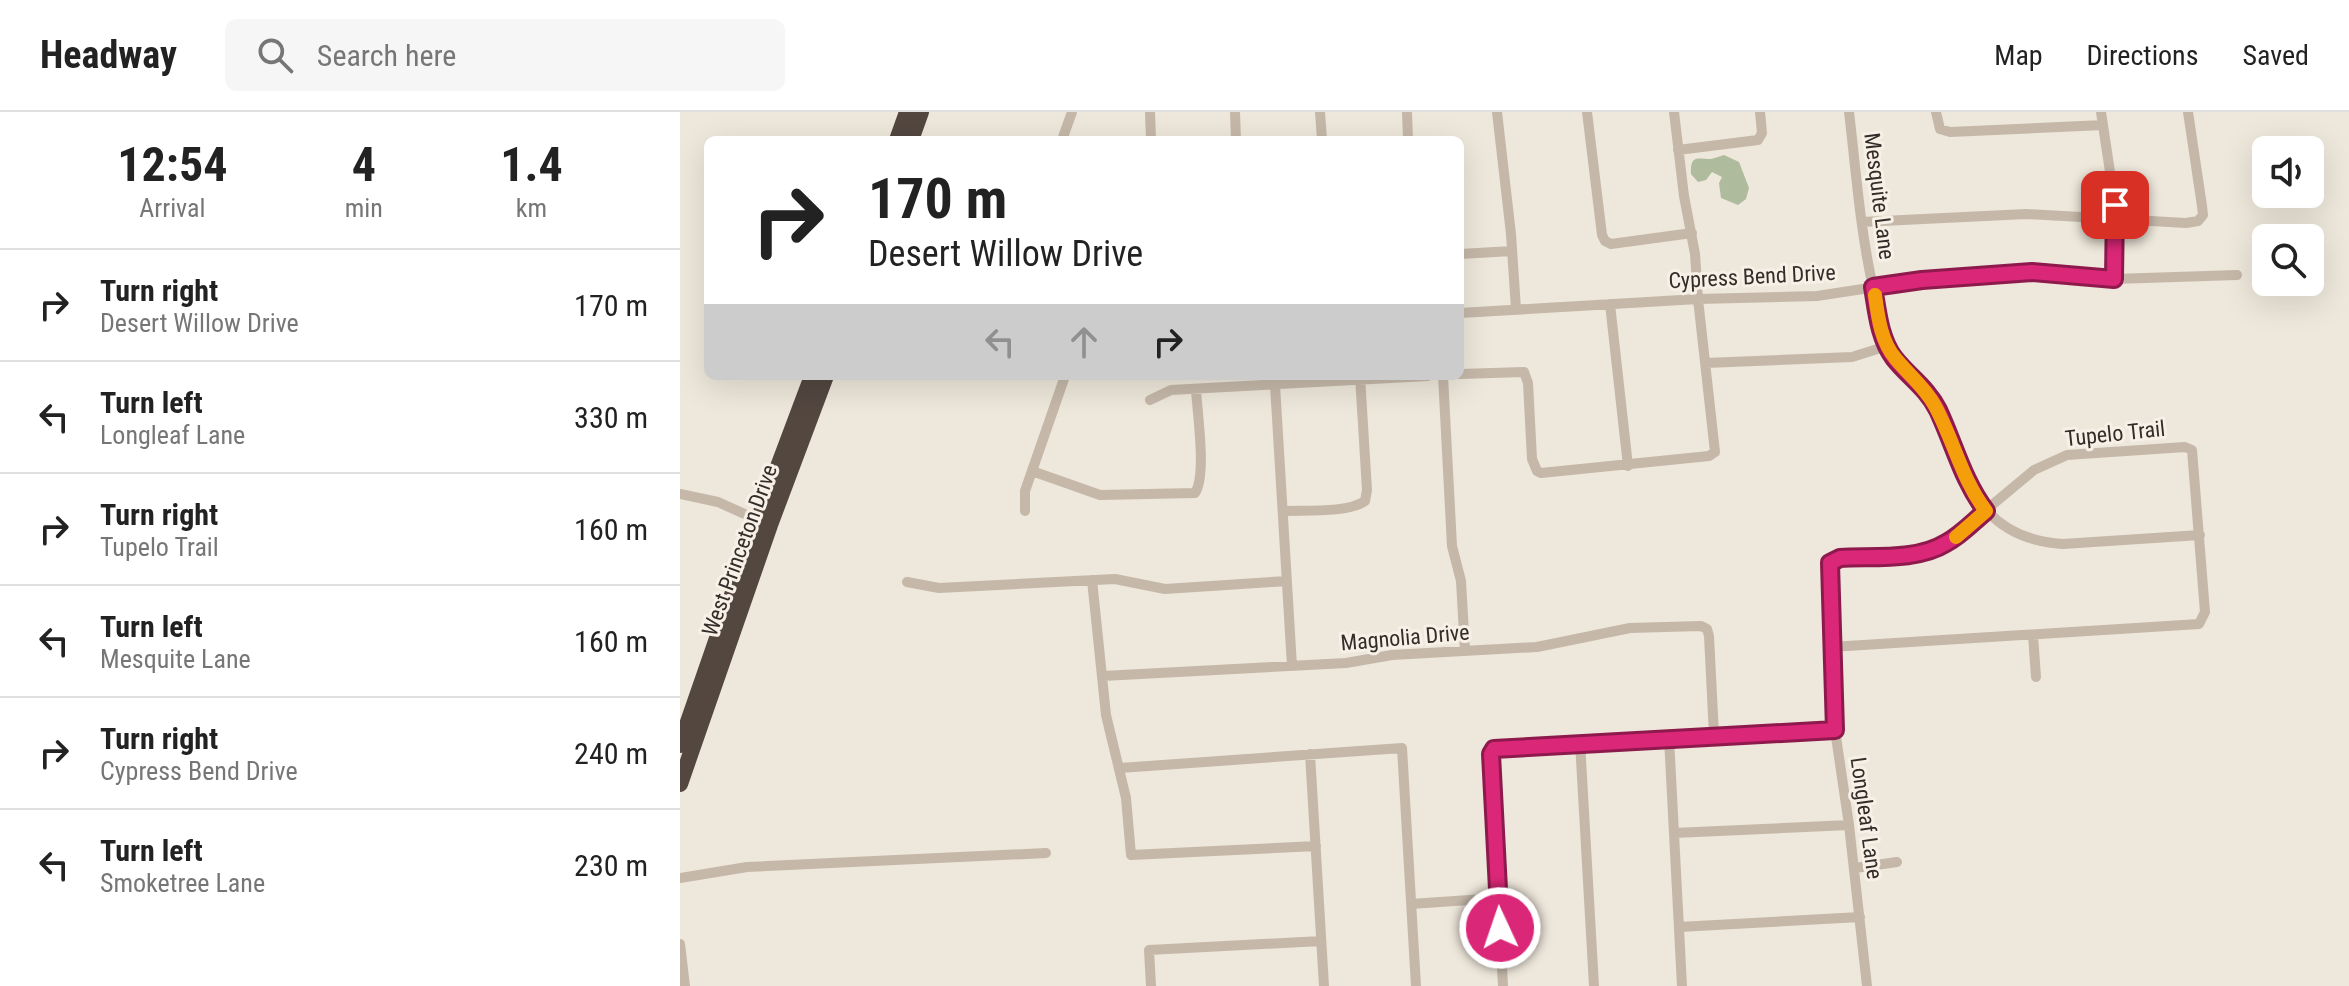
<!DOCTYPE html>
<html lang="en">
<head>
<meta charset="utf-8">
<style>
  :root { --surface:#fff; --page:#f6f6f6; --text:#222; --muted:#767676; --line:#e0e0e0 }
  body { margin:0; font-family:"Roboto Condensed",sans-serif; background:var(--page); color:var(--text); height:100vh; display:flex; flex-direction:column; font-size:30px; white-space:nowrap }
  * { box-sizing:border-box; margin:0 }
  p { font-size:26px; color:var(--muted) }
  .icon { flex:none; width:44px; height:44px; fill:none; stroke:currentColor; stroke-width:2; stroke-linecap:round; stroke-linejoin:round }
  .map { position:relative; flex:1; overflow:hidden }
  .side { display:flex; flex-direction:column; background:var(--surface); width:680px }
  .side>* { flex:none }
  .guide { position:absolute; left:24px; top:24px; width:760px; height:244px; border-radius:12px; box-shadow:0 8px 32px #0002; background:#fff; color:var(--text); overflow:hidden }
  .fabs { position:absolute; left:1572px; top:24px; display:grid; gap:16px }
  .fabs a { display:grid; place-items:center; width:72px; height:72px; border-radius:12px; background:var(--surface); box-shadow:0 8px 32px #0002; font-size:40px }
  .pin { position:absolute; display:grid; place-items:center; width:68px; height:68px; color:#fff; margin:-34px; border-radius:16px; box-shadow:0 4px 12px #0006 }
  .me { position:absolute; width:88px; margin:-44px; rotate:357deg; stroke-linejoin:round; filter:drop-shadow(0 0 6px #0008) }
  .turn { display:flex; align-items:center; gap:28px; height:168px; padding:0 32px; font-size:36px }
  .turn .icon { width:104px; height:104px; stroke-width:2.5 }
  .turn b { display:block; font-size:56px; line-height:68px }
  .lanes { display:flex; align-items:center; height:76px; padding:0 32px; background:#0003; justify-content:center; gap:40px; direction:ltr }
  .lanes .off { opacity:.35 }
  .eta { display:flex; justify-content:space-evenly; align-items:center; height:136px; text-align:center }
  .eta b { font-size:48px; font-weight:700; line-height:56px }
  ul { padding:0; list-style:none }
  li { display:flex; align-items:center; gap:24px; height:112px; padding:0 32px; border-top:2px solid var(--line) }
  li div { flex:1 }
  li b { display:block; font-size:30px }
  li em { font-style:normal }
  header { display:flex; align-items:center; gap:48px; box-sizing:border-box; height:112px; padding:0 40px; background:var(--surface); border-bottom:2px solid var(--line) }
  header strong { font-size:38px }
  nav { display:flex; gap:44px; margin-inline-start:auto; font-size:28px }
  .search { width:560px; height:72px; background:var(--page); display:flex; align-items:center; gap:20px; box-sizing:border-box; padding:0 28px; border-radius:12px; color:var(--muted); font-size:30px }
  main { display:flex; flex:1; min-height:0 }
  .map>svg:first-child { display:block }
</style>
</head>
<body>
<header>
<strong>Headway</strong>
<div class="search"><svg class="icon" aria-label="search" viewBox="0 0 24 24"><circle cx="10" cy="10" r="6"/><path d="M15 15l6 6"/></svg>Search here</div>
<nav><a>Map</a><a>Directions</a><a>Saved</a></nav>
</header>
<main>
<section class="side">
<div class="eta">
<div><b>12:54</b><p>Arrival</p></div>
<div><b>4</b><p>min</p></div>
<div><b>1.4</b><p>km</p></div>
</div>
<ul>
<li><svg class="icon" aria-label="right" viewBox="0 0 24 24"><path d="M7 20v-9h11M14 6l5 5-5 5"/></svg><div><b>Turn right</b><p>Desert Willow Drive</p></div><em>170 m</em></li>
<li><svg class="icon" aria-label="left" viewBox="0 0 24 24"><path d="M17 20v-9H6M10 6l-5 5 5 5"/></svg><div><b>Turn left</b><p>Longleaf Lane</p></div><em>330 m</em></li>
<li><svg class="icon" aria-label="right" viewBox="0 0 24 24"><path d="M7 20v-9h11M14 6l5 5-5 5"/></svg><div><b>Turn right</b><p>Tupelo Trail</p></div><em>160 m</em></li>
<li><svg class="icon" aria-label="left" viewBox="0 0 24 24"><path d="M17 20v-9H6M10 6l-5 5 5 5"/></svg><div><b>Turn left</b><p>Mesquite Lane</p></div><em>160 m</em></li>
<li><svg class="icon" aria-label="right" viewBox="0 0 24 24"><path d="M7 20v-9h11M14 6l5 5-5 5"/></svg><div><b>Turn right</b><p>Cypress Bend Drive</p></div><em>240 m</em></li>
<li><svg class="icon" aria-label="left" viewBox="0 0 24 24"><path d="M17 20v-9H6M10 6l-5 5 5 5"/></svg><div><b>Turn left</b><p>Smoketree Lane</p></div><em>230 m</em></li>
</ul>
</section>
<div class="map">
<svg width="1669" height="874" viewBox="0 0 1669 874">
  <rect width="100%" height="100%" fill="#eee7db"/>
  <path fill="#afbb9d" d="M1044 43 1059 50 1069 76 1066 87 1058 93 1041 86 1039 71 1042 65 1032 60 1026 68 1018 70 1011 62C1010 42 1018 47 1031 47 1036 46 1040 44 1044 43Z"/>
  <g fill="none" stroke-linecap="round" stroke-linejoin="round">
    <path stroke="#c5b8a9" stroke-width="10" d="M470 0 471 28
      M555 0 556 28
      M640 0 642 28
      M727 0 728 28
      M817 0 831 122 836 197
      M907 0 922 123 925 129 931 132 1012 121
      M1169 0C1176 58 1180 118 1193 175 1198 195 1199 215 1207 234 1214 250 1228 258 1239 270 1247 279 1254 290 1259 301 1289 367 1296 426 1383 432L1520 423
      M1256 0 1260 17 1270 20 1423 13
      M1421 0 1435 93 1434 167
      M382 28 392 0
      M998 38 1078 28 1082 21 1080 0
      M1182 110 1346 102 1506 111 1518 109 1523 103 1522 94 1508 0
      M780 142 832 139
      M930 192 948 354
      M780 201 1018 187 1137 184 1242 168 1352 160 1434 167 1557 163
      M1026 251 1172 245 1207 234
      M780 262 844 260 848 271 852 347 857 359 861 361 1029 344 1035 340 1018 187 1015 142 1004 84 994 0
      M763 264 772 434 781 469 785 539
      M595 273 612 554
      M470 288 491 278 748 264
      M352 359 420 383 515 381C527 363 517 300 516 277
      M0 382 38 390 80 409
      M345 399V379L385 264
      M604 399C625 398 669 401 685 389L687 378 680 264
      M412 468 426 603 446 686 451 743 636 734
      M227 470 259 476 435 467 485 477 607 469
      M1353 523 1356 565
      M1151 535 1519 512 1525 500 1512 338 1505 335 1387 343 1354 358 1264 433 1231 442 1160 446 1152 449 1149 455 1155 618 1169 713 1187 874
      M423 564 666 551 712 543 857 535 950 516 1021 514 1027 517 1029 524 1034 623
      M989 626 1002 874
      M900 630 914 874
      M630 642 644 874
      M440 656 722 636 736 874
      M994 721 1169 713
      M1175 756 1217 750
      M0 766 67 755 366 741
      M731 792 818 786
      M999 815 1180 805
      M0 832 5 874
      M471 874 469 838 641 829
      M823 874 811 642 814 637 900 630 1155 618"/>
    <path stroke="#534740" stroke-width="16" d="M217 28 227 0
      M231 28 241 0
      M0 633 78 408 132 264
      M0 672 90 413 146 264"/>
  </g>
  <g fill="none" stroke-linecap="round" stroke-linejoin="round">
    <defs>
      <path id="route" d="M820 816 811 642 814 637 1155 618 1150 451 1160 446C1193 444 1237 449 1266 431 1281 423 1293 410 1306 399 1283 369 1274 332 1258 298 1247 276 1229 265 1214 246 1199 226 1197 198 1193 175L1242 168 1352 160 1434 167 1435 93"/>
    </defs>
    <use href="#route" stroke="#8e194d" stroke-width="20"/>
    <use href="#route" stroke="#db2777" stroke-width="14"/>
    <path stroke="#f59e0b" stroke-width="14" d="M1195 183C1198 205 1201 230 1216 247 1229 263 1245 275 1255 294 1274 329 1282 368 1306 399L1276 425"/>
  </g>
  <g text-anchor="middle" stroke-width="6" stroke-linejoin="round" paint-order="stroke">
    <g font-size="22" fill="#332c28" stroke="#f7f0e7">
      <text transform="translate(1200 84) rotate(83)" y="8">Mesquite Lane</text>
      <text transform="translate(1072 164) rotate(-3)" y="8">Cypress Bend Drive</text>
      <text transform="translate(1435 321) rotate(-6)" y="8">Tupelo Trail</text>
      <text transform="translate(59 438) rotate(-70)" y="8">West Princeton Drive</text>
      <text transform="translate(725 525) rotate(-5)" y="8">Magnolia Drive</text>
      <text transform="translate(1187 706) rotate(82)" y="8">Longleaf Lane</text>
    </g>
  </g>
</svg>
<div class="fabs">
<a><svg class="icon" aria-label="sound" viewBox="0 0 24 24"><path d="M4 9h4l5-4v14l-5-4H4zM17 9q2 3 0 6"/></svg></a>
<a><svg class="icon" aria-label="search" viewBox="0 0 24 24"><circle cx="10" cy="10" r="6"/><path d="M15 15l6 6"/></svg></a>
</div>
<div class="pin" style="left:1435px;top:93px;background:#d93025"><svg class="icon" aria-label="arrive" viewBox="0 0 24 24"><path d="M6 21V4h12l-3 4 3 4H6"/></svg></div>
<svg class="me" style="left:820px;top:816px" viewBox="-20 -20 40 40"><circle r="17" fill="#db2777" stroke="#fff" stroke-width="3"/><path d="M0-11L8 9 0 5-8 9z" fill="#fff"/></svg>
<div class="guide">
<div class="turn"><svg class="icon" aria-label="right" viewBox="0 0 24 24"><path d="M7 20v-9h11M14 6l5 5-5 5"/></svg><div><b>170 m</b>Desert Willow Drive</div></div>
<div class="lanes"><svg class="icon off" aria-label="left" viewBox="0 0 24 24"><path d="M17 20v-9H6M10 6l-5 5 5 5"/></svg><svg class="icon off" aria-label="ahead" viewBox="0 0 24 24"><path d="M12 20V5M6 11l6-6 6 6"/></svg><svg class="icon" aria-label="right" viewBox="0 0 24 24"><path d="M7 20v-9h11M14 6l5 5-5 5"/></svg></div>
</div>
</div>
</main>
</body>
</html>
